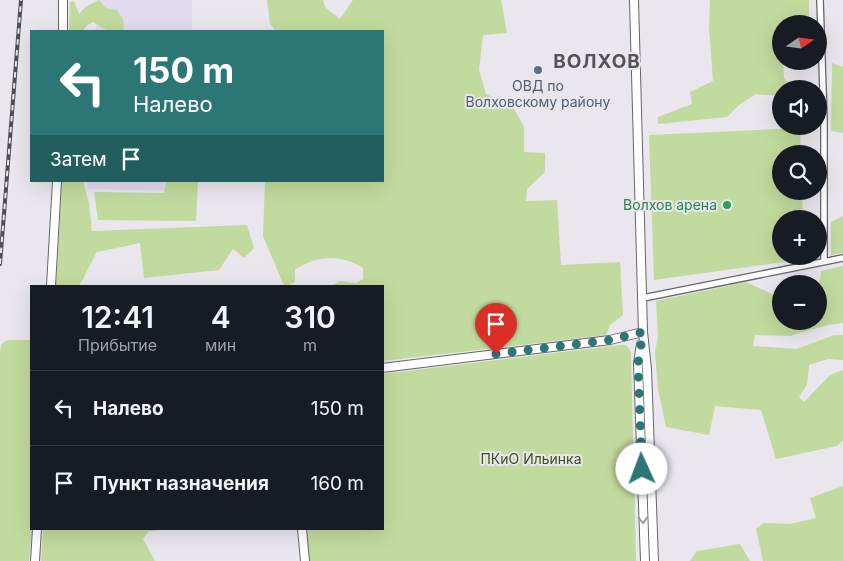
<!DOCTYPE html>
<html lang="ru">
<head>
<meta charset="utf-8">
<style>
  :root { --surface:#171b24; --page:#20242c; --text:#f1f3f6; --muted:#9ea1a6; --line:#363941 }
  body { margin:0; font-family:Inter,sans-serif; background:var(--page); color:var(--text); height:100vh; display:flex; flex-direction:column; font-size:19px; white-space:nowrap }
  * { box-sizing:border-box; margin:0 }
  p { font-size:16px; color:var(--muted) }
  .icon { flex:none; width:28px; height:28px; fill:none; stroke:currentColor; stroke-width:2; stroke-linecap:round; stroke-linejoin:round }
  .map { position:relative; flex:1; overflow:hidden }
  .drawer { position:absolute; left:30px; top:285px; width:354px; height:245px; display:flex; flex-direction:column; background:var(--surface); border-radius:0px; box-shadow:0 5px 20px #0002 }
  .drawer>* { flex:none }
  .guide { position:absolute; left:30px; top:30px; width:354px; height:152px; border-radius:0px; box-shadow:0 5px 20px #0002; background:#2c7676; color:#fff; overflow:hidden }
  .needle { width:32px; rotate:76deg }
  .buttons { position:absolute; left:772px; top:15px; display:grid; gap:10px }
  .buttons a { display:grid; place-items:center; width:55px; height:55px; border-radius:50%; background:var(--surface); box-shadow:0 5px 20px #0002; font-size:25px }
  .pin { position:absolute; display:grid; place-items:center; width:42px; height:42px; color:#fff; margin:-51px -21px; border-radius:50% 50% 50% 0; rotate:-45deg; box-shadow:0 0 5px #0007 }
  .pin .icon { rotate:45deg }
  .me { position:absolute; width:55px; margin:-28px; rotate:358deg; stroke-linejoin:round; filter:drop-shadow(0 0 4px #0008) }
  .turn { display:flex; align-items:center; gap:18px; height:105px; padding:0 20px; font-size:22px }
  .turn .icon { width:65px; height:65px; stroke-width:2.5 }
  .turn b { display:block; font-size:35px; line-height:42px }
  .then { display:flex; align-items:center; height:48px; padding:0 20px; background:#0003; gap:10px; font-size:19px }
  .eta { display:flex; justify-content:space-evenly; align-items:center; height:85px; text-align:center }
  .eta b { font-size:30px; font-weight:600; line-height:35px }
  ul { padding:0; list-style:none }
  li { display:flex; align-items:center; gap:15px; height:75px; padding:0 20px; border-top:1px solid var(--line) }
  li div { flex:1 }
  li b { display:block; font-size:19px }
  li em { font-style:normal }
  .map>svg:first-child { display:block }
</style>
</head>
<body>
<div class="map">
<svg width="843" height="561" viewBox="0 0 843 561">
  <rect width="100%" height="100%" fill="#e9e6ee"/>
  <path fill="#e2daef" d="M96 0H192V31H96Z
    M88 181H164V191L88 189Z"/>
  <path fill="#c1da9d" d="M99 0 106 8 117 10 123 19 124 31H108L93 22 86 26 83 31H69L70 2 74 1 79 14 85 7Z
    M267 0H323L325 7 340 19 353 0H501L507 33 483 35 479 70 486 94 513 107 524 127V152L545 153V172L527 189 526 201 557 200 561 265 620 262 623 315 610 325 606 335 383 361 382 286H330L341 281 356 283 363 279V268C341 254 317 255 295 270V282L287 286H284L263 236 265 181H382V31H276L270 24Z
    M710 0H809V24H781V61H783L784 78 790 85 789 89H781V96L756 94 739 105 727 117 658 124V117L692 104 690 92 713 81 709 27Z
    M832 63 843 67V133L831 131Z
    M800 128 801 154H781V191H802L803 219H781V256H805V259L654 280 649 135Z
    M62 181H83L89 203 92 231 247 225 254 248 244 258 233 249 219 270 144 278 140 243 97 252C90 263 86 275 79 286H56Z
    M166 181H198L196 221 98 220 94 192 164 193Z
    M843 216V253L831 255V222Z
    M843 266V323L828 325 790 336 755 335 753 346 797 349 834 335H843V360L828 359 809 365 807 385 799 397 804 402 830 375 843 370V440L837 446 776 459 761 410 715 406 709 435 666 427 658 389 655 352 658 337 656 301 746 282 781 298V321H819V285L821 271Z
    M9 340H31L32 529 29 561H0V354C1 346 0 342 9 340Z
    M620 345H626L631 352 636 561H310L306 529H382L383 374Z
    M843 486V561H763L756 529 764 523 790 524 816 518 810 498Z
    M43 529H169L149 531 143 539 155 561H41Z
    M740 544 750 561H690L697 551Z"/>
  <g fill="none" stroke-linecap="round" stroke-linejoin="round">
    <defs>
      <path id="street" d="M820 0 824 120V261
        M643 298 843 258"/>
      <path id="secondary" d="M634 0 643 332 647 369 654 561
        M63 31V0
        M51 286 57 181
        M641 344 638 363 645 561
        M382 368 610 340 643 332
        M302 529 305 561
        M35 561 37 529"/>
    </defs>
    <use href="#street" stroke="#67656c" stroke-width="8"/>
    <use href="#secondary" stroke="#67656c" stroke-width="10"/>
    <use href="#street" stroke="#fff" stroke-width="5.5"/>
    <use href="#secondary" stroke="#fff" stroke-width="8"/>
    <defs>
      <path id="rail" d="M0 264 21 0"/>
    </defs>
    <use href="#rail" stroke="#4f4e52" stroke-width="4"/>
    <use href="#rail" stroke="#e9e6ee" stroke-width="2" stroke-dasharray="5.5" stroke-linecap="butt"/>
  </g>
  <defs><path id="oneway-chevron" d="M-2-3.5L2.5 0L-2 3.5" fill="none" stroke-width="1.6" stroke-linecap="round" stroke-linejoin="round" transform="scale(1.25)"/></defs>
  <use stroke="#99999a" href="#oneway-chevron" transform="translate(643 520) rotate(88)"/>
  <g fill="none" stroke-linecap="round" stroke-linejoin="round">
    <path stroke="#2c7676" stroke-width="9" stroke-dasharray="0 16.2" d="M496 354 610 340 643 332 638 364 642 469"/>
  </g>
  <circle fill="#5c6f8a" stroke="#e9e6ee" stroke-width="2" cx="538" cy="70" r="5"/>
  <circle fill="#2e9e5b" stroke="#e9e6ee" stroke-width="2" cx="727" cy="205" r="5"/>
  <g text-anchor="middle" stroke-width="4" stroke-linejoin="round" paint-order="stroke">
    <g font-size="14" fill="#4e5e75" stroke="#e9e6ee">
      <text x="538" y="91">ОВД по<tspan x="538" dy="16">Волховскому району</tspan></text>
    </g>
    <g font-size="14" fill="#27864d" stroke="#e9e6ee" text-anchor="end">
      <text x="717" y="210">Волхов арена</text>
    </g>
    <g font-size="14" fill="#3c4f17" stroke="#e9e6ee">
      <text x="531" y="464">ПКиО Ильинка</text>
    </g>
    <g font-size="19" font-weight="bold" letter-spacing="1" fill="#555359" stroke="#e9e6ee">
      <text x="597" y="68">ВОЛХОВ</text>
    </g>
  </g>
</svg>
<div class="buttons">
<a><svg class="needle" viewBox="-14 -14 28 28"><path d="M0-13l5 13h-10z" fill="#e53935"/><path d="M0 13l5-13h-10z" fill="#9ea1a6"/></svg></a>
<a><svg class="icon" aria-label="sound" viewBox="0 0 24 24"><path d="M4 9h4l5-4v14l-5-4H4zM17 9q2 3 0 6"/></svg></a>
<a><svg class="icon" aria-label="search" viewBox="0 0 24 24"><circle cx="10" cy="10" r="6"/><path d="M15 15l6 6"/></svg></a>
<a>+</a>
<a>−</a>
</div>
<div class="pin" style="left:496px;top:354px;background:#d93025"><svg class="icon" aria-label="arrive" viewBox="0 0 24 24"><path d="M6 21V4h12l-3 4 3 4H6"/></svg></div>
<svg class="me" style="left:642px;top:469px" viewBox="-20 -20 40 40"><circle r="19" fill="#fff"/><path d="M0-13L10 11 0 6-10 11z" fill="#2c7676"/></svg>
<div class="guide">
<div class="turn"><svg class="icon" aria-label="left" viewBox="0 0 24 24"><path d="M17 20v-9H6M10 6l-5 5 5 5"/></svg><div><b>150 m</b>Налево</div></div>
<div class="then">Затем<svg class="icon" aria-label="arrive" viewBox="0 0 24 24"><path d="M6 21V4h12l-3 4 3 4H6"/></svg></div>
</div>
<section class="drawer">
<div class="eta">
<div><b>12:41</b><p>Прибытие</p></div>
<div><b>4</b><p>мин</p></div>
<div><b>310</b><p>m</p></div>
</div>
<ul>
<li><svg class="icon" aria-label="left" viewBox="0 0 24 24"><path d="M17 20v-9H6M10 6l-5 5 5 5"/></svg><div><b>Налево</b></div><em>150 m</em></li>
<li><svg class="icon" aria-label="arrive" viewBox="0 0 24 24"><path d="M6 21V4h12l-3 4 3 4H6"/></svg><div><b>Пункт назначения</b></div><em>160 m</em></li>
</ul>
</section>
</div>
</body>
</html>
